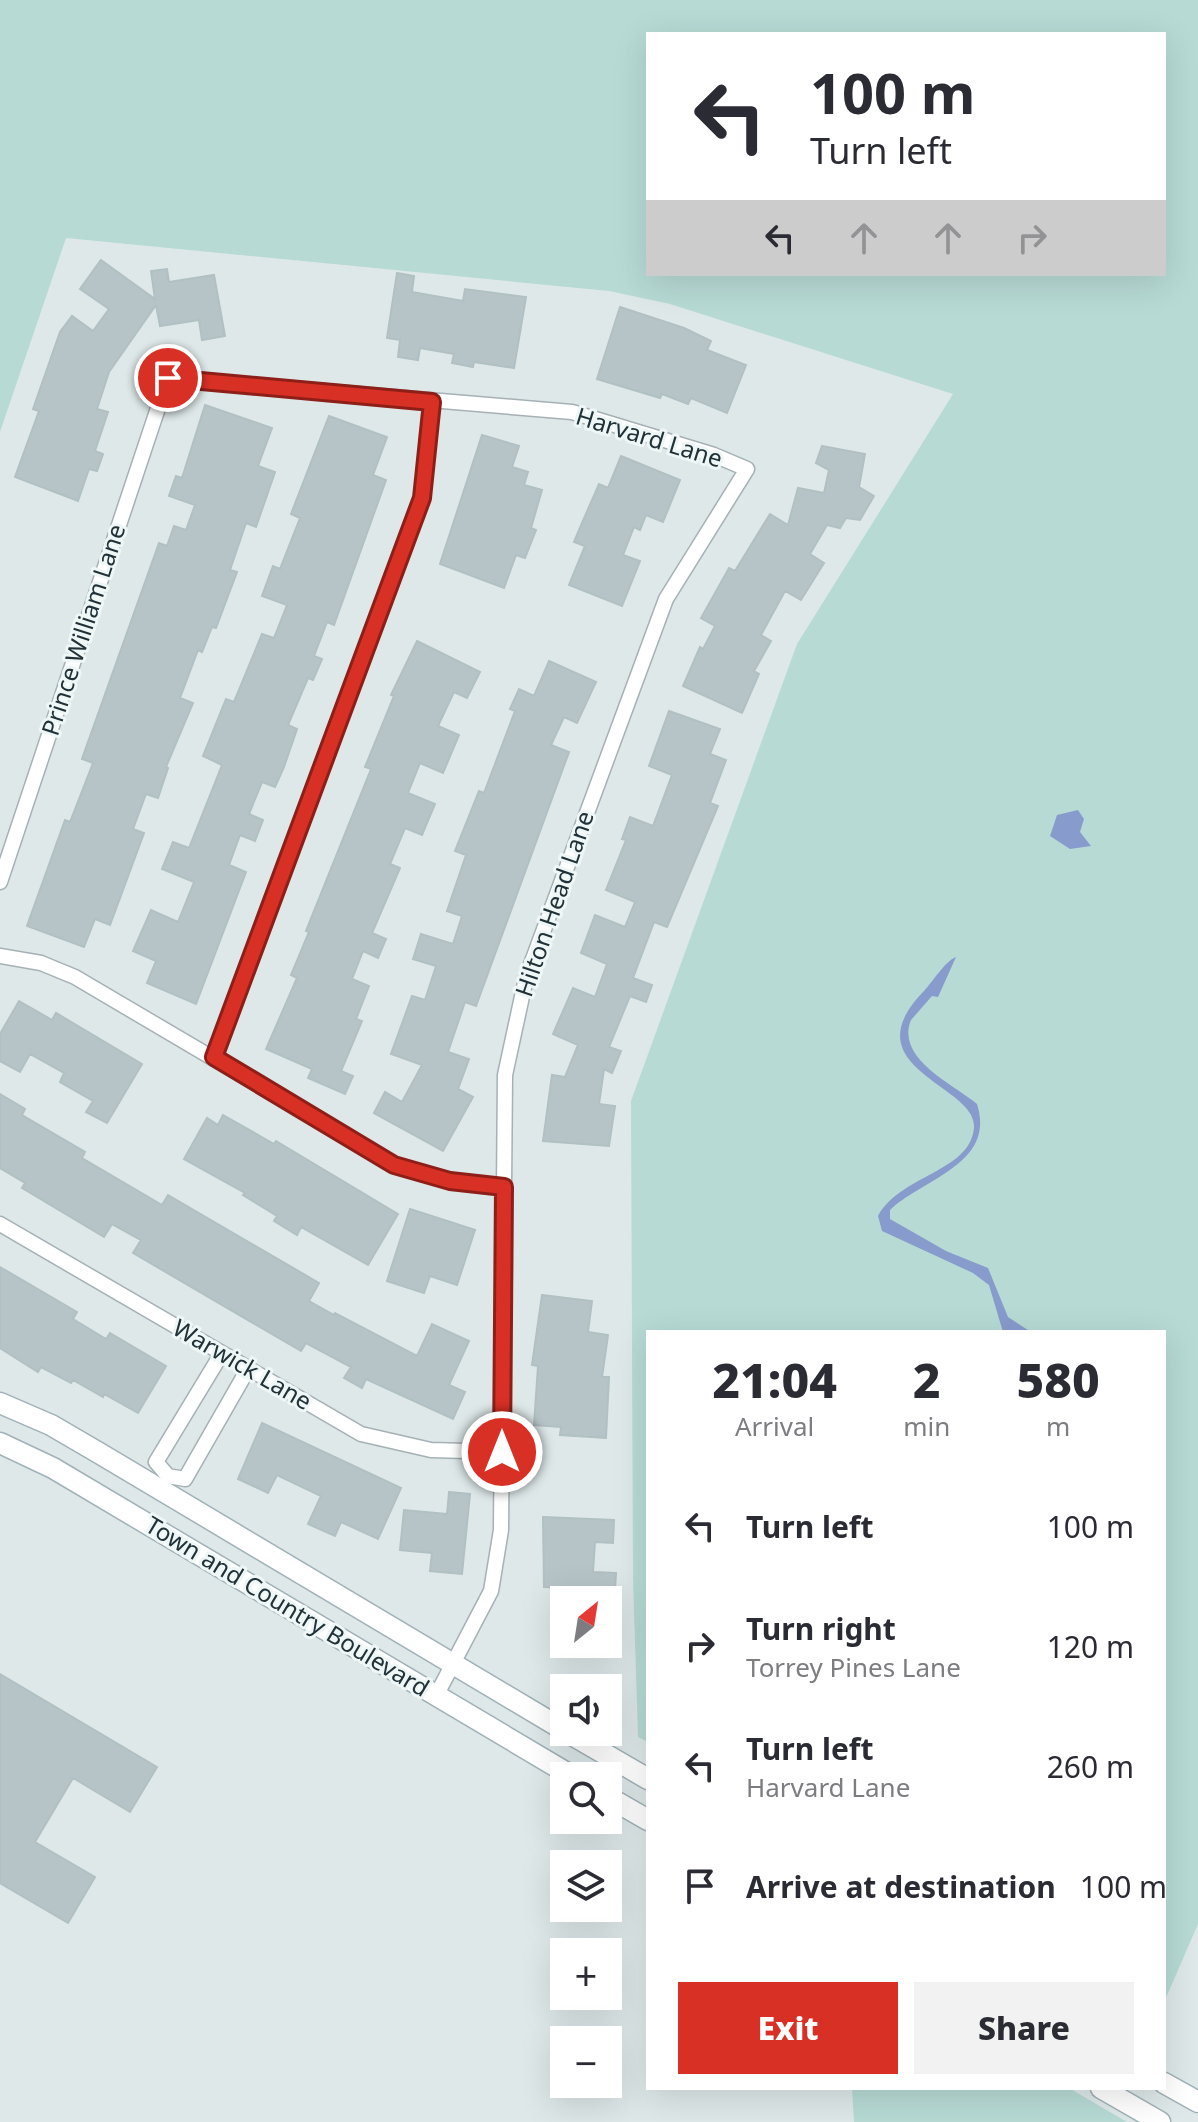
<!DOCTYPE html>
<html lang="en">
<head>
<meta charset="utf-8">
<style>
  :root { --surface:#fff; --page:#f2f2f3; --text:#2b2b33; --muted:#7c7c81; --accent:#d93025 }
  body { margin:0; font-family:"Noto Sans",sans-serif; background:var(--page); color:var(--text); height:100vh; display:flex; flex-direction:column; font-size:30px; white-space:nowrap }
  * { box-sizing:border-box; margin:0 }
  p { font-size:26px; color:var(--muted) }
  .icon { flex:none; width:44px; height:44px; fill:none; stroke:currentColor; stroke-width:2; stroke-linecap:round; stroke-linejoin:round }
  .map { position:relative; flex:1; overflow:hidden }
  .side { position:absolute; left:646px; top:1330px; width:520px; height:760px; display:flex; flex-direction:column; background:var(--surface); border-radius:0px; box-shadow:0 8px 32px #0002 }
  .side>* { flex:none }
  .guide { position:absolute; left:646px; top:32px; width:520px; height:244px; border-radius:0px; box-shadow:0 8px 32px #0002; background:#fff; color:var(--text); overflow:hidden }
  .needle { width:52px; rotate:30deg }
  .fabs { position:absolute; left:550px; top:1586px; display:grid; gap:16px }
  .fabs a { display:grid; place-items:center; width:72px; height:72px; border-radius:0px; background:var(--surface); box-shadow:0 8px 32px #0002; font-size:40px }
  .pin { position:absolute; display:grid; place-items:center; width:68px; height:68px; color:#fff; margin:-34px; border:4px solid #fff; border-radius:50%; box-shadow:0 2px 8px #0007 }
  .me { position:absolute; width:88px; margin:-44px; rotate:0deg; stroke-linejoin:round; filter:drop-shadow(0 0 6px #0008) }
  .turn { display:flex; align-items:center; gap:28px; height:168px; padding:0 32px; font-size:36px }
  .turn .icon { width:104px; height:104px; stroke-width:2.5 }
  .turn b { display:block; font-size:56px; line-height:68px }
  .lanes { display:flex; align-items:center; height:76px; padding:0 32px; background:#0003; justify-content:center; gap:40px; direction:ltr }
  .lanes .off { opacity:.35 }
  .eta { display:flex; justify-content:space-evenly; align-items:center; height:136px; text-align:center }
  .eta b { font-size:48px; font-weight:800; line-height:56px }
  .button { display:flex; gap:16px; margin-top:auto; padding:16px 32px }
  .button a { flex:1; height:92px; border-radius:0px; background:var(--accent); color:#fff; font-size:32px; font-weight:800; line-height:92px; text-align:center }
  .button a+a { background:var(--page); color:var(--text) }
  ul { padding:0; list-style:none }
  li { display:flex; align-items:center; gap:24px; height:120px; padding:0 32px }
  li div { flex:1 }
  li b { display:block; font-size:30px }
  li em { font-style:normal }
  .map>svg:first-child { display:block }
</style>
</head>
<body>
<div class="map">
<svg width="1198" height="2122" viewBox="0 0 1198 2122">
  <rect width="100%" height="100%" fill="#dee8e9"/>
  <path fill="#b7dad5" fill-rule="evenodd" d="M0 0H1198V1924L1165 2000 1164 1332H648V1742L638 1737 633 1579 631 1101 797 644 953 394 670 304 609 291 66 238 0 432ZM648 34H1164V274H648Z
    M852 2088H1069L1127 2122H854Z"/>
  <path fill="#879bcd" d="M1078 810 1084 819 1080 832 1091 846 1070 849 1050 836 1057 815Z
    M956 957 938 997 932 996 911 1020C895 1059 955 1085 977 1104 996 1164 924 1178 890 1210V1219L946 1251 988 1268 1008 1317 1031 1332H1003L989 1285 973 1273 882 1231 878 1216C900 1175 970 1172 974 1128 978 1085 849 1069 923 992 932 983 945 961 956 957Z"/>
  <path fill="#b7c4c7" stroke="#b1c0c3" stroke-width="2" d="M101 260 155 299 151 271 167 269 169 282 214 275 225 336 202 340 199 320 160 326 156 305 109 372 97 409 108 412 95 451 103 454 97 471 89 469 78 501 15 477 39 411 33 409 60 332 72 316 93 331 109 309 80 289Z
    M397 273 414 276 412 292 463 301 465 289 526 297 514 368 474 362 473 367 452 363 454 354 420 348 418 360 398 357 400 340 387 338Z
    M620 307 684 328 711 341 707 350 746 365 727 413 691 398 688 404 662 394 660 398 597 379Z
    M205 405 272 428 258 466 275 472 256 527 246 523 230 570 237 572 216 628 212 627 202 652 198 650 180 698 193 703 166 767 168 768 158 798 146 794 133 829 144 833 110 925 95 919 84 947 27 926 65 820 70 822 93 763 82 759 159 543 167 546 174 526 186 530 195 505 169 496 176 476 182 478Z
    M329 416 387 437 373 475 386 480 334 625 327 622 314 656 322 659 313 680 308 678 288 725 297 729 284 767 275 787 262 782 249 814 263 820 255 841 240 835 229 865 246 872 196 1004 147 983 156 961 133 951 151 910 178 922 194 882 162 869 173 842 189 848 222 765 203 756 226 699 234 702 262 634 274 638 287 605 262 596 273 566 280 569 300 518 291 514Z
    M482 435 519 446 512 467 528 472 524 485 542 490 531 528 536 530 525 558 516 555 504 588 440 564Z
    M822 446 865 454 859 487 874 496 860 520 846 518 840 528 827 525 810 554 824 563 801 600 785 591 761 635 771 641 754 671 759 674 742 713 683 686 700 647 703 649 715 626 701 618 729 568 735 571 770 514 788 525 798 488 824 493 829 470 816 463Z
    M621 456 680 480 663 522 646 515 640 530 634 527 623 555 640 561 622 606 569 585 585 546 574 542 582 523 599 484 608 488Z
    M417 641 480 672 467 698 454 692 438 726 459 735 443 773 420 763 408 793 435 804 422 835 405 828 390 864 400 868 372 933 386 939 378 958 363 951 352 979 369 986 356 1019 362 1021 341 1071 353 1076 345 1094 308 1078 312 1069 266 1049 297 978 291 975 309 932 306 931 371 769 365 767 394 696 391 695Z
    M549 661 596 682 577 723 564 717 551 745 569 752 476 1006 465 1002 448 1052 469 1059 458 1089 473 1097 443 1151 374 1113 385 1092 402 1102 422 1065 391 1054 412 996 425 1000 436 966 413 959 421 934 453 944 462 916 447 911 466 855 455 851 479 791 484 793 515 711 510 709 519 689 534 696Z
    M669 711 720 729 710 754 726 760 710 803 718 806 667 927 654 922 633 978 652 985 646 1002 630 996 609 1047 621 1051 612 1073 604 1069 599 1104 615 1106 609 1146 543 1141 552 1075 565 1077 578 1045 553 1034 573 988 595 997 607 964 581 953 595 915 625 927 635 902 606 890 626 840 622 839 630 817 653 826 672 775 649 766Z
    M19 1001 52 1020 56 1013 142 1064 107 1123 86 1112 93 1101 60 1082 64 1073 30 1054 20 1072 0 1061V1034Z
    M0 1094 25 1109 22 1115 85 1152 82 1158 162 1205 168 1195 319 1283 309 1301 334 1315 335 1313 417 1356 432 1324 469 1341 449 1385 465 1392 453 1419 366 1379 362 1388 344 1378 351 1367 306 1343 301 1351 133 1253 141 1240 112 1224 104 1237 22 1188 25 1183 0 1168Z
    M223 1115 274 1144 276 1141 398 1214 368 1265 301 1227 297 1235 274 1221 277 1216 243 1195 245 1193 184 1159 207 1118 218 1125Z
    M410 1209 475 1230 457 1285 430 1276 424 1293 387 1281Z
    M0 1267 77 1312 73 1319 106 1339 110 1333 166 1366 138 1413 104 1394 103 1397 73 1380 71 1383 41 1367 38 1372 0 1348Z
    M542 1295 592 1301 588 1332 608 1335 602 1377H609L606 1438 560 1435 561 1427 534 1425 538 1366 532 1365Z
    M262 1423 401 1488 378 1539 341 1522 335 1536 308 1524 321 1496 277 1475 268 1493 238 1479Z
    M449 1492 470 1494 462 1574 430 1571 432 1553 400 1550 404 1510 447 1514Z
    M543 1517 614 1520 613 1543 595 1542 593 1572 616 1573 615 1590 544 1587Z
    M0 1674 157 1767 130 1812 73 1778 35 1842 95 1877 68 1923 0 1883Z"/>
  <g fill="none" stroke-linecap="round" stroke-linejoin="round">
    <defs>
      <path id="street" d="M0 882 168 378 572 412 714 455 747 469 666 599 526 978 505 1075 501 1530 491 1591 436 1696
        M0 956 41 963 75 977 394 1165 450 1181 504 1187
        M214 1057 422 498 432 402
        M0 1224 361 1434 431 1450 502 1452
        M222 1353 156 1462 168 1476 185 1479 248 1369"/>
      <path id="secondary" d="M0 1403 51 1425 99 1453 564 1730
        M0 1443 53 1468 572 1776
        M567 1732 648 1779
        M608 1797 648 1820
        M1164 2083 1198 2102
        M1101 2088 1160 2122"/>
    </defs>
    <use href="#street" stroke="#a5b1b4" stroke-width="17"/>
    <use href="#secondary" stroke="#a0b2b8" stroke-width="23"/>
    <use href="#street" stroke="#fff" stroke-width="14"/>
    <use href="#secondary" stroke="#fff" stroke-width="20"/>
  </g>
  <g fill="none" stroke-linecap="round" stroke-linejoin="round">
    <defs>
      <path id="route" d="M168 378 432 402 422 498 214 1057 394 1165 450 1181 504 1187 502 1452"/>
    </defs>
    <use href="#route" stroke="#8d1f18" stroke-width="20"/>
    <use href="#route" stroke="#d93025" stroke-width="14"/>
  </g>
  <g text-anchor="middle" stroke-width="6" stroke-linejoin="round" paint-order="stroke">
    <g font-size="24" fill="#203138" stroke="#eef6f6">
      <text transform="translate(649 438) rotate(17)" y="8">Harvard Lane</text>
      <text transform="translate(84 630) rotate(-72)" y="8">Prince William Lane</text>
      <text transform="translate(555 904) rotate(-71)" y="8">Hilton Head Lane</text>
      <text transform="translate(242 1365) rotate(30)" y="8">Warwick Lane</text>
      <text transform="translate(287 1607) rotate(31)" y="8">Town and Country Boulevard</text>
    </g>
  </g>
</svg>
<div class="fabs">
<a><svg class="needle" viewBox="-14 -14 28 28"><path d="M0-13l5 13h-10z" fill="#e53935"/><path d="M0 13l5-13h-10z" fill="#7c7c81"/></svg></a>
<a><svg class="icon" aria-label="sound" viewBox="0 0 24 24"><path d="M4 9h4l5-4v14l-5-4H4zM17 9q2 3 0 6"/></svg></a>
<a><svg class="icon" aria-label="search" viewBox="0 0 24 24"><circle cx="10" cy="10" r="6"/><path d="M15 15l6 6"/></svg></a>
<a><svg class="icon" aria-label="layers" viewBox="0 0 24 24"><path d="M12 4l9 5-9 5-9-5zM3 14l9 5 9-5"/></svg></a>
<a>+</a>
<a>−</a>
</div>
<div class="pin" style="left:168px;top:378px;background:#d93025"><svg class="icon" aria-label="arrive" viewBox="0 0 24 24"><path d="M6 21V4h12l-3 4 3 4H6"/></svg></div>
<svg class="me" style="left:502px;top:1452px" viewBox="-20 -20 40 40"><circle r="17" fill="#d93025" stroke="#fff" stroke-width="3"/><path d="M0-11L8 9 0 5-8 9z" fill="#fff"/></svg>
<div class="guide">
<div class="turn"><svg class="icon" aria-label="left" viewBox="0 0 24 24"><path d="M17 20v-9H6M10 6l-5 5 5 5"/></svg><div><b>100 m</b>Turn left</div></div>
<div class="lanes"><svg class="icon" aria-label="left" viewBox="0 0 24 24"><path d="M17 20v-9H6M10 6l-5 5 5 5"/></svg><svg class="icon off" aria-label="ahead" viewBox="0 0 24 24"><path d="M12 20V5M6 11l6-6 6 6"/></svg><svg class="icon off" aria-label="ahead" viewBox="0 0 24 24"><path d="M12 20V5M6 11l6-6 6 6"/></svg><svg class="icon off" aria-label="right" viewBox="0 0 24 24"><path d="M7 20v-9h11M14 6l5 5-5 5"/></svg></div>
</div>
<section class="side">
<div class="eta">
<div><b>21:04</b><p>Arrival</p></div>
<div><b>2</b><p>min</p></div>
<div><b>580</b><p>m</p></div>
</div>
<ul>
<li><svg class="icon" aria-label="left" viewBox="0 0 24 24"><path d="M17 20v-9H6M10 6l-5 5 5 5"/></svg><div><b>Turn left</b></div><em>100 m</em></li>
<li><svg class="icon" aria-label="right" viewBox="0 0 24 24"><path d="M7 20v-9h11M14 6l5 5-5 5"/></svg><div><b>Turn right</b><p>Torrey Pines Lane</p></div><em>120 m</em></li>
<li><svg class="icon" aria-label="left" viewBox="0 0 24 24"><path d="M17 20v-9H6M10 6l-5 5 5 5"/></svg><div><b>Turn left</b><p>Harvard Lane</p></div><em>260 m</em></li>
<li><svg class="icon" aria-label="arrive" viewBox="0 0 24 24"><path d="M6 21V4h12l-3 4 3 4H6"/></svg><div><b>Arrive at destination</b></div><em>100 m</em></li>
</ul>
<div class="button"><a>Exit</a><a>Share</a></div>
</section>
</div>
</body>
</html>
